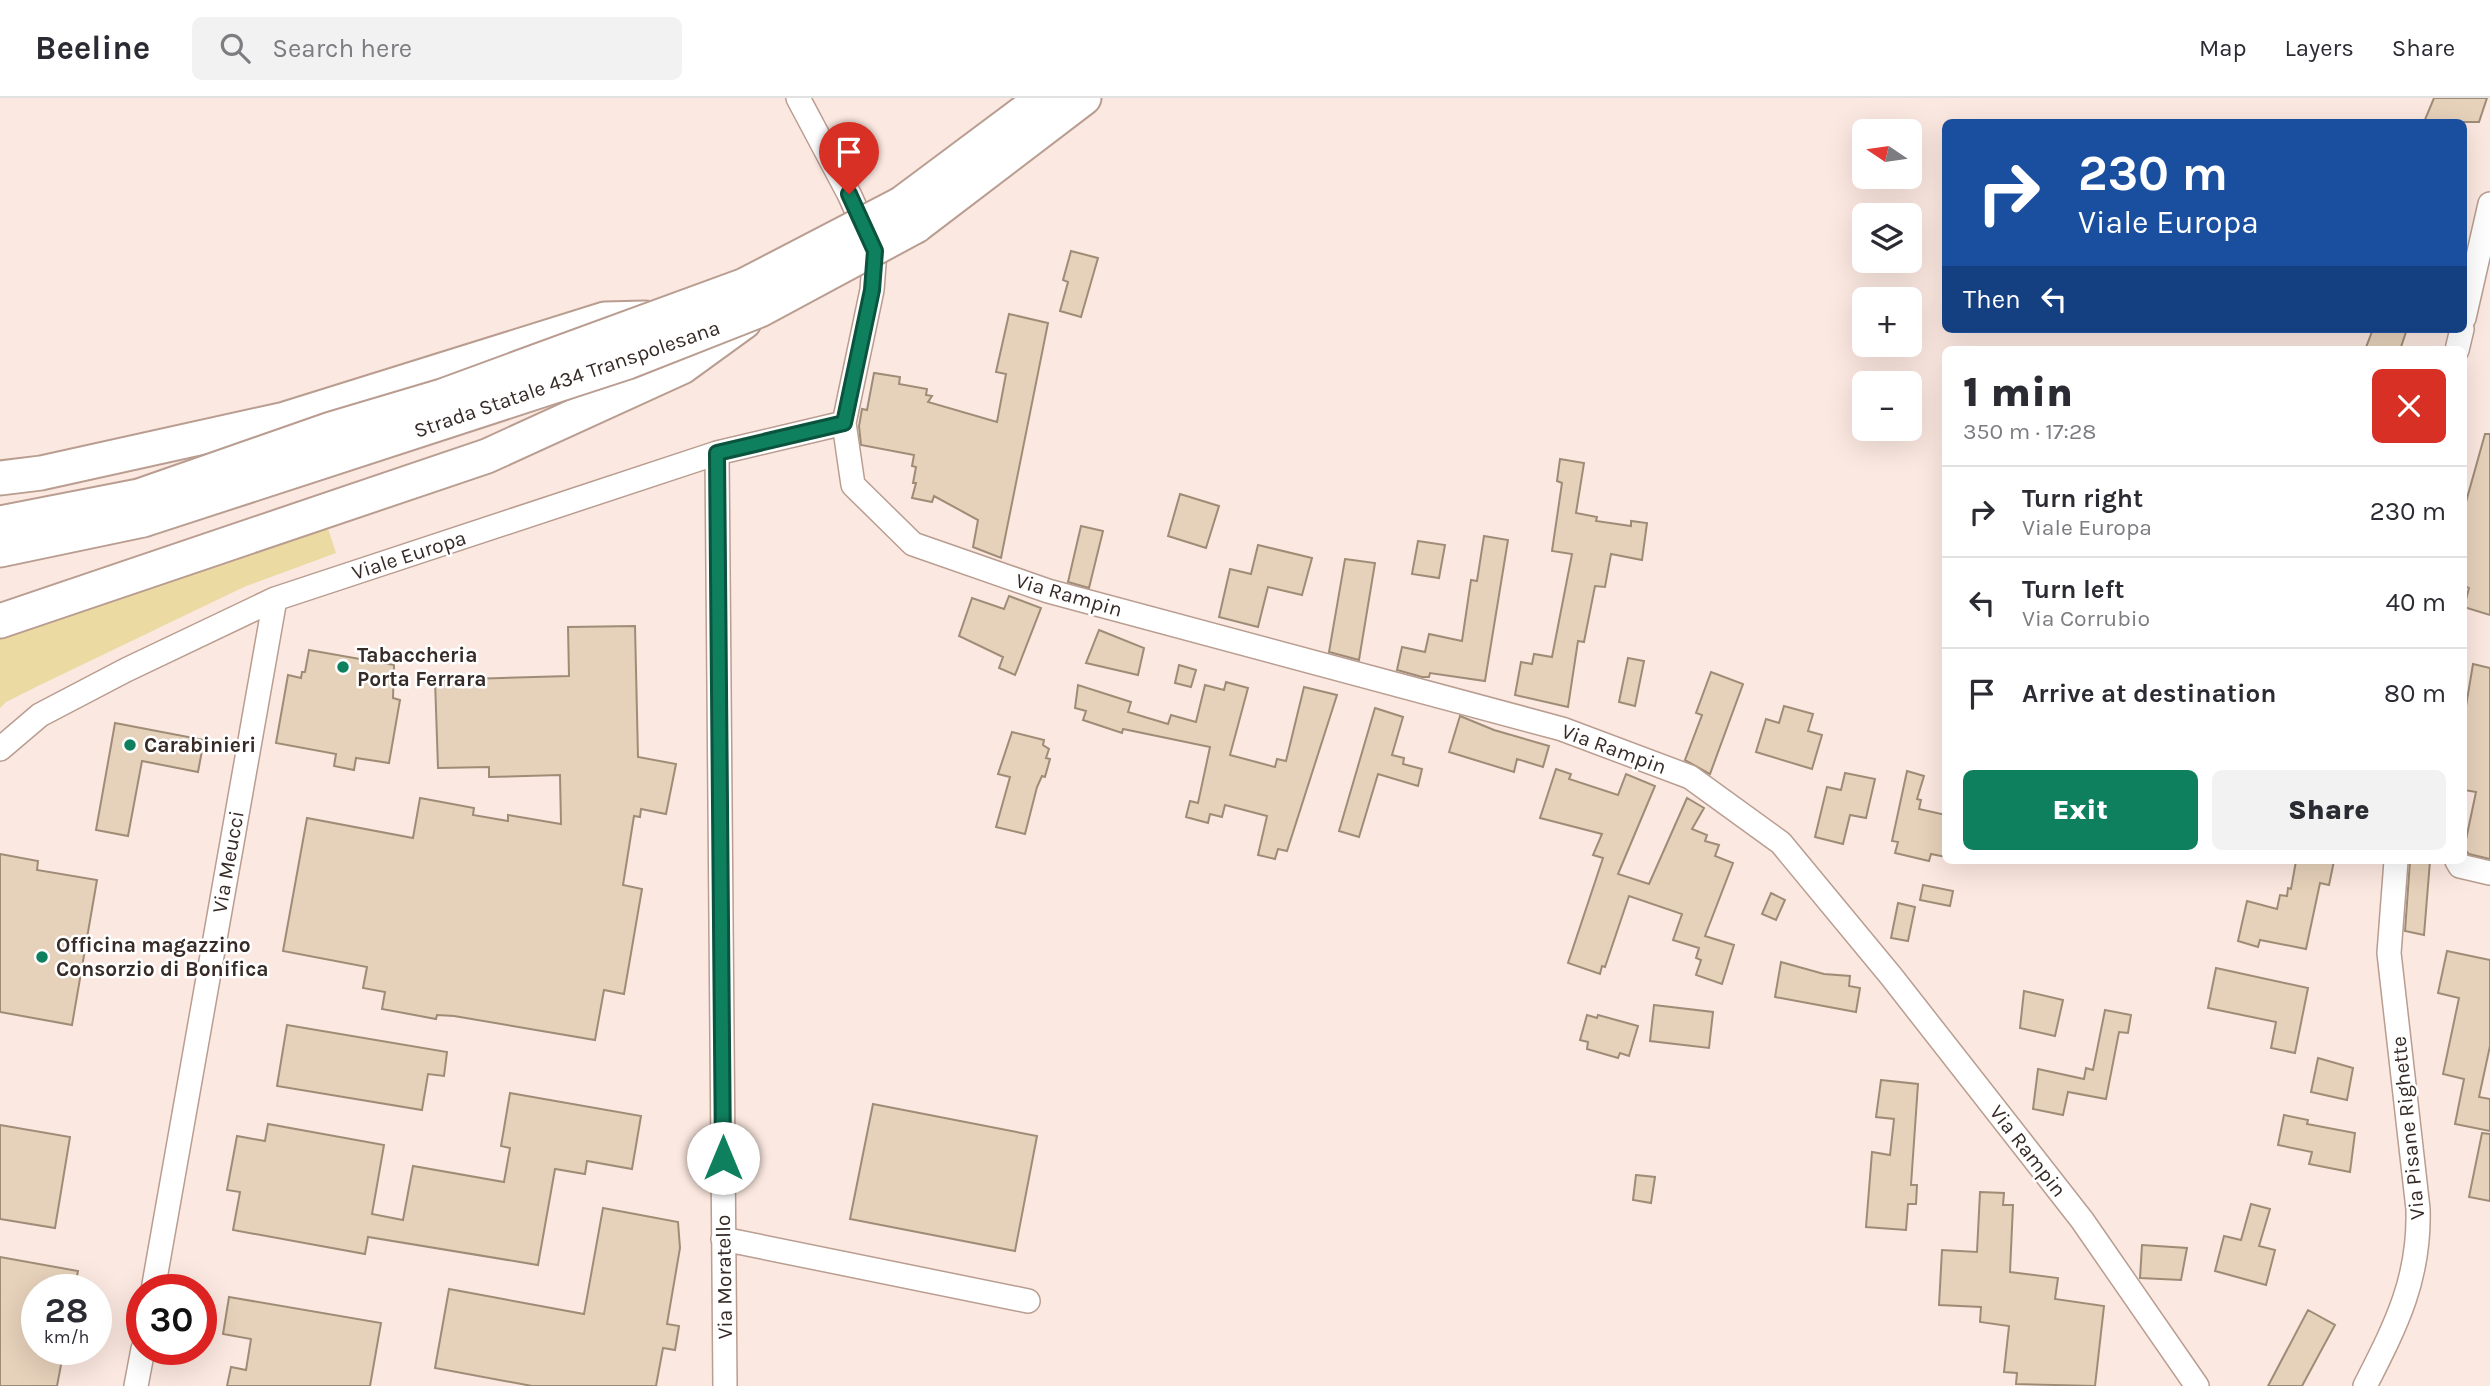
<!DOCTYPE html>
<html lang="en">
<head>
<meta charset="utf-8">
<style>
  :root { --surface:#fff; --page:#f2f2f3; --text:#2b2b33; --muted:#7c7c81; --line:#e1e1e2; --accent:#0f805e }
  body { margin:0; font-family:Karla,sans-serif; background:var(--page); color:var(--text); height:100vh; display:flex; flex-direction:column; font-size:26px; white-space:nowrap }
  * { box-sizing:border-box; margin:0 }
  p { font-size:23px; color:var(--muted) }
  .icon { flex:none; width:38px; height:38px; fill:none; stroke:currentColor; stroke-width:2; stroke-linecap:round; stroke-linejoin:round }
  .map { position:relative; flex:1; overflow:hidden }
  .panel { position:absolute; left:1942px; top:248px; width:525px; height:518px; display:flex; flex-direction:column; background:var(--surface); border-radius:10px; box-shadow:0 7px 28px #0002 }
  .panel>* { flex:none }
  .banner { position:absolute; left:1942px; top:21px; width:525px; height:214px; border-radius:10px; box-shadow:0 7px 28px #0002; background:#1a4fa0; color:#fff; overflow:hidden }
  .needle { width:46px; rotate:283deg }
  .fabs { position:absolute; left:1852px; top:21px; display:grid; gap:14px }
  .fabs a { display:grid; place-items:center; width:70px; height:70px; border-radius:10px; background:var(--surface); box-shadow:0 7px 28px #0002; font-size:35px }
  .speed { position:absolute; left:21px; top:1176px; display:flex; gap:14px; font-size:35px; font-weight:700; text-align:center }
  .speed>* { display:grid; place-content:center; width:91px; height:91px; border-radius:50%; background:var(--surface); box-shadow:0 7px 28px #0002; line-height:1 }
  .speed small { font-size:18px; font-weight:400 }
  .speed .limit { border:10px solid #d22; background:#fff; color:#111 }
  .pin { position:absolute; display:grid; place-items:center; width:60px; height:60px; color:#fff; margin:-72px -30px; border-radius:50% 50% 50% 0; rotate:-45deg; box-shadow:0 0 7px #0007 }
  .pin .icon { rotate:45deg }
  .me { position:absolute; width:77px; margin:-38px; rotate:0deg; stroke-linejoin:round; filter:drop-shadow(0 0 5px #0008) }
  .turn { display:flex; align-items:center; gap:24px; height:147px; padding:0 21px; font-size:32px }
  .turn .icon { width:91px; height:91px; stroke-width:2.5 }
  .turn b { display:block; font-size:49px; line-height:60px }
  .then { display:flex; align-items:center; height:66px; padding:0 21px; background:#0003; gap:14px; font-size:26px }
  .round { display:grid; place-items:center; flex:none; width:74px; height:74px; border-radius:10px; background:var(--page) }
  .head { display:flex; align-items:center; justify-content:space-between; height:119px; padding:0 21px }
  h1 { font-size:42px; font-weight:800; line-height:52px }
  .action { display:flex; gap:14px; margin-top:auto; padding:14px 21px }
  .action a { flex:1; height:80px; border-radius:10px; background:var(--accent); color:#fff; font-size:28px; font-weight:800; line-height:80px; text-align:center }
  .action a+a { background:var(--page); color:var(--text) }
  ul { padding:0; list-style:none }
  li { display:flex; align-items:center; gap:21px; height:91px; padding:0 21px; border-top:2px solid var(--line) }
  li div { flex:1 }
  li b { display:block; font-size:26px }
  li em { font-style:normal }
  header { display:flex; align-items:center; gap:42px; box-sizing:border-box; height:98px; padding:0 35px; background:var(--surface); border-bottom:2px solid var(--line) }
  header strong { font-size:33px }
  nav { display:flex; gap:38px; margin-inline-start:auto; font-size:24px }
  .search { width:490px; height:63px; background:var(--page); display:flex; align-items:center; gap:18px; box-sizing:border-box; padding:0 24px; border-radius:10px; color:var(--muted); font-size:26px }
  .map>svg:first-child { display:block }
</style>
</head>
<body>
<header>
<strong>Beeline</strong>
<div class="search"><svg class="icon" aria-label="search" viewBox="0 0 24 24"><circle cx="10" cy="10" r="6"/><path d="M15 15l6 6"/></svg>Search here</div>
<nav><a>Map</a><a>Layers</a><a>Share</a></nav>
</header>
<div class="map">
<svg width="2490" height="1288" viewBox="0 0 2490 1288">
  <rect width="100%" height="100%" fill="#fbe8e0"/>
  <path fill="#ebdba3" d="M325 421 336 455 244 489 38 588 6 604 0 610V533Z"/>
  <path fill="#e6d1ba" stroke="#9f8c76" stroke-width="2" d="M2434 0H2487L2479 24H2424Z
    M1071 153 1098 160 1081 219 1060 213 1068 184 1063 182Z
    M1009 216 1048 225 1001 460 973 449 978 422 934 398 932 404 912 400 916 385H913L916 369 912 368 914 357 861 347 859 328 862 311 867 312 874 275 900 279 899 286 927 291 926 297 932 298 928 304 997 324 1006 276 996 274Z
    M2373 231H2407L2400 252H2365Z
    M2485 336H2490V517L2464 509 2469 490 2464 488V411Z
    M1560 361 1584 365 1576 415 1597 419 1596 423 1631 428V423L1647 425 1642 462 1611 456 1605 489 1595 488 1584 544 1578 543 1568 609 1515 597 1521 564 1532 566 1534 556 1552 559 1572 456 1552 453 1562 385 1557 383Z
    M1180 396 1219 408 1206 450 1168 438Z
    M1081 428 1103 433 1089 490 1068 484Z
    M1484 438 1508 442 1485 583 1430 575 1429 579H1422L1397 572 1402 549 1425 554 1429 536 1462 543 1471 482 1477 483Z
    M1418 443 1445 447 1439 480 1412 476Z
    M1258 447 1312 460 1302 497 1268 489 1258 529 1219 519 1230 471 1251 476Z
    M1345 461 1375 465 1359 562 1329 554Z
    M1009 498 1041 510 1015 577 999 570 1003 559 959 538 972 500 1004 511Z
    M635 528 638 659 676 666 666 716 641 711 640 719 634 718 623 787 642 791 624 896 604 892 595 942 454 918 437 917 436 921 382 911 385 894 363 890 367 869 283 853 307 720 413 740 420 700 474 710 473 717 508 723V717L561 726 560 677 489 679V669L438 670 435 582 569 578 568 529Z
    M1099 532 1144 550 1138 577 1086 565Z
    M309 552 394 567 393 600 400 602 389 665 356 660 354 672 334 668 336 656 276 645 288 577 301 580 302 574H305Z
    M1628 560 1644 563 1635 608 1619 604Z
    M2473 566 2490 570V761L2469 756 2464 751 2476 694 2464 692V620Z
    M1179 567 1196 572 1191 589 1175 585Z
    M1711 574 1743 586 1710 676 1685 662 1702 617 1696 615Z
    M1226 584 1248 590 1230 657 1275 669 1277 661 1286 663 1304 589 1337 597 1287 753 1278 751 1275 761 1258 757 1267 718 1225 707 1222 719 1210 716 1208 725 1186 719 1190 703 1198 705 1210 649 1123 631 1122 635 1083 622 1086 613 1075 610 1078 587 1131 604 1128 614 1168 626 1171 617 1196 624 1205 587 1224 592Z
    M1784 608 1813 616 1808 633 1822 637 1812 671 1756 654 1766 621 1779 625Z
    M1375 610 1403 619 1392 657 1404 660 1403 666 1422 671 1418 688 1378 676 1359 739 1339 733Z
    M1460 618 1494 632 1549 648 1543 669 1517 661 1514 674 1449 654Z
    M115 625 204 642 198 674 142 663 128 738 96 732Z
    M1012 634 1044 642 1043 647 1049 651 1046 660 1050 661 1045 679 1042 678 1037 689 1025 736 996 729 1010 679 998 676Z
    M1556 671 1571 676 1569 681 1618 697 1626 676 1655 688 1618 776 1649 786 1687 700 1704 710 1692 731 1707 737 1705 743 1719 747 1715 758 1733 765 1705 838 1734 847 1722 886 1696 877 1701 862 1696 860 1699 850 1673 842 1682 816 1629 798 1605 869 1602 868 1600 876 1568 865 1603 760 1593 757 1602 736 1540 720Z
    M1907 673 1924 678 1917 701 1921 702 1919 711 1946 717V759L1931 756 1929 763 1895 755 1898 744 1892 743Z
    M1845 675 1875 681 1866 720 1850 717 1843 746 1815 739 1827 689 1841 692Z
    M0 756 38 763 37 772 97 782 72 927 0 914Z
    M2296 763H2334L2329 787 2320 785 2306 851 2260 842 2258 849 2238 843 2247 803 2277 811 2280 797 2287 798 2288 790 2291 791Z
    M2410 763H2430L2424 837 2405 833Z
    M1923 787 1953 793 1950 808 1920 802Z
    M1771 795 1785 802 1776 822 1762 816Z
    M1898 805 1915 809 1908 843 1891 840Z
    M2447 853 2490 862V948L2479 999 2490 1001V1033L2455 1026 2464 981 2443 976 2459 900 2438 895Z
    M1781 864 1824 876 1850 878 1849 888 1860 890 1856 914 1775 899Z
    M2216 870 2308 890 2295 955 2271 950 2276 924 2208 910Z
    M2024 893 2063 902 2055 938 2020 930Z
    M1654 907 1713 914 1709 950 1650 943Z
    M2105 912 2131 917 2128 935 2119 934 2106 1001 2068 994 2063 1017 2033 1011 2038 971 2084 981 2086 970 2093 972Z
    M1587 917 1597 920 1598 917 1638 928 1629 958 1620 955 1618 960 1587 951 1588 944 1580 942Z
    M287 927 447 954 444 978 428 976 422 1012 277 988Z
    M2318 960 2353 970 2347 1002 2311 994Z
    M1881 982 1918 986 1911 1087H1917L1916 1106H1908L1906 1132 1866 1129 1872 1054 1890 1057 1894 1021 1876 1019Z
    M510 995 641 1018 632 1071 587 1063 585 1076 555 1071 538 1167 368 1139 365 1156 233 1132 240 1094 227 1092 237 1038 265 1043 268 1026 384 1047 372 1116 403 1122 413 1068 504 1084 510 1050 501 1048Z
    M873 1006 1037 1038 1015 1153 850 1121Z
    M2284 1017 2308 1022 2307 1026 2355 1035 2350 1074 2309 1066 2312 1054 2278 1047Z
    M0 1027 70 1039 55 1130 0 1121Z
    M2482 1035 2490 1036V1103L2469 1099Z
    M1636 1077 1655 1079 1651 1105 1633 1102Z
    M1980 1094 2004 1095 2003 1107H2013L2010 1174 2058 1180 2055 1201 2104 1208 2095 1288 2016 1286 2017 1275 2004 1274 2009 1228 1980 1224 1981 1209 1939 1207 1942 1152 1977 1154Z
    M2251 1106 2270 1111 2259 1148 2275 1152 2266 1187 2215 1173 2224 1138 2241 1142Z
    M603 1110 678 1124 680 1150 667 1226 679 1228 675 1252 663 1250 656 1288H532L435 1270 449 1191 584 1216Z
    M2142 1147 2187 1150 2181 1182 2140 1180Z
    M0 1159 78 1173 74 1192H37V1251H64L57 1288H0Z
    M229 1199 381 1225 370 1288H227L231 1269 246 1272 251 1241 223 1236Z
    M2308 1212 2335 1227 2302 1288H2268Z"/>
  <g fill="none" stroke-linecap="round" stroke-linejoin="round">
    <defs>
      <path id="minor" d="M798 0 849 96 875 153 872 192 844 325 853 387 913 446 1048 493 1562 631 1690 679 1781 745 1891 878 2082 1122 2197 1288
        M2464 220 2490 106
        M2457 252 2462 231
        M717 355 725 1288
        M0 651 40 617 126 572 275 501 717 355 844 325
        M2457 763 2460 768 2490 775
        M723 1141 1028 1203
        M153 1192 275 501
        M136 1288 143 1251
        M2365 1288C2396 1227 2420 1181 2418 1111L2389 855 2396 763"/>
      <path id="highway" d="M901 106 1043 0
        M916 128 1084 0
        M0 380 41 375 285 321 605 221 645 220
        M0 425 139 398
        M0 452 143 422
        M0 523 487 358 682 269 744 224"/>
    </defs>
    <use href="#minor" stroke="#b99d90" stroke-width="26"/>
    <use href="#highway" stroke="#b99d90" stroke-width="37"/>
    <use href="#minor" stroke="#fff" stroke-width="23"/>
    <use href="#highway" stroke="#fff" stroke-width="33"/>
    <defs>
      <path id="highway-bridge" d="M139 398 331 331 442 298 745 187 901 106
        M143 422 628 264 760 212 916 128"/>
    </defs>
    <use href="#highway-bridge" stroke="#b99d90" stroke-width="37" stroke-linecap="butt"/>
    <use href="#highway-bridge" stroke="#fff" stroke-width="33"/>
  </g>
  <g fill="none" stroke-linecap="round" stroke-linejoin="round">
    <defs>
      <path id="route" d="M723 1060 717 355 844 325 872 192 875 153 849 96"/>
    </defs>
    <use href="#route" stroke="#0a533d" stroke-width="18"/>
    <use href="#route" stroke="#0f805e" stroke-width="12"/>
  </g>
  <g fill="#0f805e" stroke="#fff" stroke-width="2.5">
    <circle cx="343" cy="569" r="7"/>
    <circle cx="130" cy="647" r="7"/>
    <circle cx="42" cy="859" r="7"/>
  </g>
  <g text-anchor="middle" stroke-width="5" stroke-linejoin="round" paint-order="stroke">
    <g font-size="21" fill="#362b26" stroke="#fff">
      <text transform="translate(567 281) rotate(-19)" y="7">Strada Statale 434 Transpolesana</text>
      <text transform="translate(409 457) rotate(-18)" y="7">Viale Europa</text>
      <text transform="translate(1069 497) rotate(16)" y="7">Via Rampin</text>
      <text transform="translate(1614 651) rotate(20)" y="7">Via Rampin</text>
      <text transform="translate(228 764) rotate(-80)" y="7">Via Meucci</text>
      <text transform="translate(2408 1030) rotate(-96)" y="7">Via Pisane Righette</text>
      <text transform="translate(2028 1053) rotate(52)" y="7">Via Rampin</text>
      <text transform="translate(724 1179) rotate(-91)" y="7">Via Moratello</text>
    </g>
    <g font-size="21" font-weight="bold" fill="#362b26" stroke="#fff" text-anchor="start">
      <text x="357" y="564">Tabaccheria<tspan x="357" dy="24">Porta Ferrara</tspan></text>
      <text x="144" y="654">Carabinieri</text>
      <text x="56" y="854">Officina magazzino<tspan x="56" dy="24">Consorzio di Bonifica</tspan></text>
    </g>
  </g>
</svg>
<div class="fabs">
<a><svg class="needle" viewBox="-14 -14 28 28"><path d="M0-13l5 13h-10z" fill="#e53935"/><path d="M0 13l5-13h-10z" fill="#7c7c81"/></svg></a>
<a><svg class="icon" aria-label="layers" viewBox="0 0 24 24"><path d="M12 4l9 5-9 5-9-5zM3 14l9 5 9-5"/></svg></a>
<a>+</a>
<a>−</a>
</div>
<div class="speed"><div>28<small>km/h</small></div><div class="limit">30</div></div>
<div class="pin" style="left:849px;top:96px;background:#d93025"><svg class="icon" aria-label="arrive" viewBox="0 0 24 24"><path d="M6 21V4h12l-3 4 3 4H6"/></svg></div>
<svg class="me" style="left:723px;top:1060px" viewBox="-20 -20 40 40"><circle r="19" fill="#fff"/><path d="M0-13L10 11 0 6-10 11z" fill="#0f805e"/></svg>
<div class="banner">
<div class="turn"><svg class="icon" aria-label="right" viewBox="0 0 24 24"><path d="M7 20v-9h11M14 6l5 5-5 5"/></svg><div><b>230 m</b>Viale Europa</div></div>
<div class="then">Then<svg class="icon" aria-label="left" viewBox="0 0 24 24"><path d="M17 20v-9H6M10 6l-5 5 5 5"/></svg></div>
</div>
<section class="panel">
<div class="head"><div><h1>1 min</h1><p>350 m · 17:28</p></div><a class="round" style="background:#d93025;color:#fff"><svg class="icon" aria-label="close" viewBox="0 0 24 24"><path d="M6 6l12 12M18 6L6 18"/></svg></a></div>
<ul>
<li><svg class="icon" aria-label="right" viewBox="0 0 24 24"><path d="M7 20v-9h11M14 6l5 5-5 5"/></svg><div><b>Turn right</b><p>Viale Europa</p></div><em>230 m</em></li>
<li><svg class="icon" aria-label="left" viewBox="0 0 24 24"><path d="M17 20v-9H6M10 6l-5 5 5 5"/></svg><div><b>Turn left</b><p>Via Corrubio</p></div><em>40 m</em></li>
<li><svg class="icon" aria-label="arrive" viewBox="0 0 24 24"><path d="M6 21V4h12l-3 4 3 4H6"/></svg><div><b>Arrive at destination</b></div><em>80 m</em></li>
</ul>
<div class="action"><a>Exit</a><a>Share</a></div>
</section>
</div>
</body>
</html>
